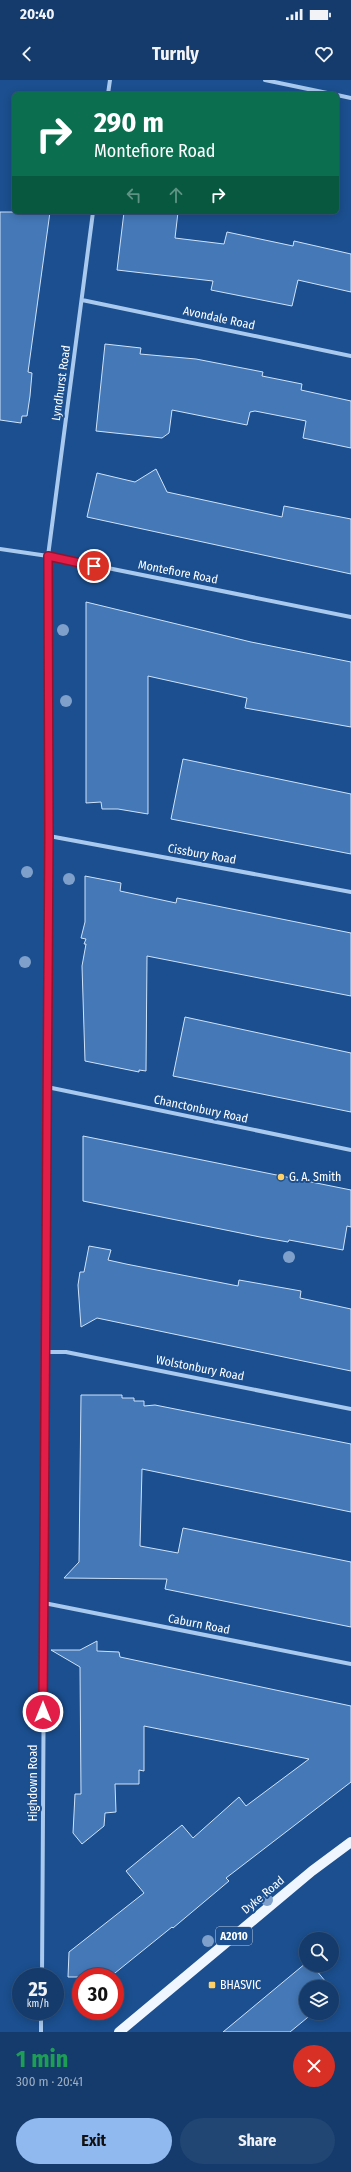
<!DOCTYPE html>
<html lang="en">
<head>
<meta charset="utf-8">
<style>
  :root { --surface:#143b6b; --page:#214673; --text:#f1f3f6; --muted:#9dadc1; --line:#33557e; --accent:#90b9f0 }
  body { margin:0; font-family:"Fira Sans Condensed",sans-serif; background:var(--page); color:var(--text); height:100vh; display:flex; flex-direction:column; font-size:15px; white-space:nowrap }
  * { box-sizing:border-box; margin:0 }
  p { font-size:13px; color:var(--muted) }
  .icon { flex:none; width:22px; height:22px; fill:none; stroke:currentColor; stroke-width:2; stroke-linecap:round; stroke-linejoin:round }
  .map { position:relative; height:1952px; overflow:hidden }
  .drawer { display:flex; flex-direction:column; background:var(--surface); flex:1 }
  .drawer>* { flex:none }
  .banner { position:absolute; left:12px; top:12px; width:327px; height:122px; border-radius:6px; box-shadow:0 2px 10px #0003,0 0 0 1px var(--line); background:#0b6e4f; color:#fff; overflow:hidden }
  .controls { position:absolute; left:299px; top:1852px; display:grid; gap:8px }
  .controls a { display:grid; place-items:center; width:40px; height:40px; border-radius:50%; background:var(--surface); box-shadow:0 2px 10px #0003,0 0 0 1px var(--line); font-size:20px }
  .speed { position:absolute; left:12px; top:1888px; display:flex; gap:8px; font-size:20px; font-weight:700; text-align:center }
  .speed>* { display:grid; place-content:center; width:52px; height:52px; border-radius:50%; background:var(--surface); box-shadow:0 2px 10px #0003,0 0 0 1px var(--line); line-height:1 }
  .speed small { font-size:10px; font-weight:400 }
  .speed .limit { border:6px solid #d22; background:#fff; color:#111 }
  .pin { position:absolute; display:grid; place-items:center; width:34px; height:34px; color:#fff; margin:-17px; border:2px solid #fff; border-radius:50%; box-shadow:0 1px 4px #0007 }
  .me { position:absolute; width:44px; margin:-22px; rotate:0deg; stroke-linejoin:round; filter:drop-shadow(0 0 3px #0008) }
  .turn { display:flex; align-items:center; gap:14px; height:84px; padding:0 16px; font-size:18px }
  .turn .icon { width:52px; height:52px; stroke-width:2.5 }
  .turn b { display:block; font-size:28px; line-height:34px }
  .lanes { display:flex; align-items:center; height:38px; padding:0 16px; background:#0003; justify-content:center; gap:20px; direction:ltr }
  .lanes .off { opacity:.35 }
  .round { display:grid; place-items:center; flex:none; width:42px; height:42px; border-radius:21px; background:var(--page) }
  .head { display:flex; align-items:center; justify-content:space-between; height:68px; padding:0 16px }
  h1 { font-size:24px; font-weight:700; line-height:30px; color:#1e9e55 }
  .cta { display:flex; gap:8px; margin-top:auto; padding:8px 16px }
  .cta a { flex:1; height:46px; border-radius:24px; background:var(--accent); color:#111; font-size:16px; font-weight:700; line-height:46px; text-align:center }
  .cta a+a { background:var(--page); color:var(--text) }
  .status { display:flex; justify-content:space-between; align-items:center; height:28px; padding:0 20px; background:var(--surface); direction:ltr }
  .status svg { height:11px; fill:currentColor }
  header { display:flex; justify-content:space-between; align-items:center; height:52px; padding:0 16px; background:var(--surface); font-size:18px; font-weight:700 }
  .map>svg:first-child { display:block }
</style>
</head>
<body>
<div class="status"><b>20:40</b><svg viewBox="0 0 49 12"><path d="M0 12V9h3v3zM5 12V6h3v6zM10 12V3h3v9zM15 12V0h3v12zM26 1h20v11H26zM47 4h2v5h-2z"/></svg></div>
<header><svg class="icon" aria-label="back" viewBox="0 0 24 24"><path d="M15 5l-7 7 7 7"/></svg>Turnly<svg class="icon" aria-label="heart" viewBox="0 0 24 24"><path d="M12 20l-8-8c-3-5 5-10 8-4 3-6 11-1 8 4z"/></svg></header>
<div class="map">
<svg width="351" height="1952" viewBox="0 0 351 1952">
  <rect width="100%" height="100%" fill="#1b4f8f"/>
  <path fill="#4478b7" stroke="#cfe3fa" d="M0 132H50L28 292 32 293 30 316 27 336H22L21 343 0 340Z
    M124 132H178L175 158 224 164 227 152 293 166 294 161 351 174V212L298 200 292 226 211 210 213 201 117 190Z
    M105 264 141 268 140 274 196 279 263 292 262 296 302 304 301 310 351 321V368L303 358 306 341 255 331 250 332 247 345 172 330 169 353 162 358 96 351Z
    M156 389 167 412 282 437 284 426 351 439V494L87 437 97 393 135 402Z
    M86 522 251 562 351 582V647L245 628 247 618 148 596V734L118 729H102L101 722 86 723Z
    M183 679 351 714V774L171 739Z
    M85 796 121 803 120 811 176 823 177 818 351 853V916L147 876 146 991 139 990V992L85 981 82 886 86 864H84L86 859 81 858 85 842Z
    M185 937 351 973V1032L173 996Z
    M83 1056 351 1110V1147L347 1146 343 1170 289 1160 288 1162 260 1157 83 1121Z
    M89 1166 111 1170 108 1180 126 1184 238 1206 239 1200 301 1211 300 1218 351 1229V1291L97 1238 81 1247 78 1205 80 1192H84Z
    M81 1315H122V1318H134V1321H144V1326L155 1325 351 1364V1432L142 1389 140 1466 178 1473 183 1448 351 1482V1547L165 1509 167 1499 64 1498 79 1482Z
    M97 1561V1571L119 1572 120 1577 351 1626V1702L226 1798 229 1801 173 1848 172 1847 110 1897H68L69 1872 144 1813 126 1791 182 1745 193 1758 239 1717 246 1726 309 1679 144 1646V1691L139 1690V1704H115L116 1732 105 1733 104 1746 82 1764 73 1753 75 1714H81L80 1587 51 1570H80Z
    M306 1883V1885H312L330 1907H306V1933H313L290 1952H223Z"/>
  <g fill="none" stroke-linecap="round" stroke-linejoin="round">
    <path stroke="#a9c9ee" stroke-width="4" d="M265 0 332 14
      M108 14 110 0
      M337 15 351 18
      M82 220 351 276
      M0 469 48 476 351 537
      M49 756 351 812
      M47 1007 351 1070
      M45 1272H66L351 1329
      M44 1523 351 1584
      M42 1897 49 756 48 476 93 132
      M41 1952V1931"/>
    <path stroke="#f0f6ff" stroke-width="10" d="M119 1952 312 1791 351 1762"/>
  </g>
  <g fill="#7ea0ca">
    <circle cx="63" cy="550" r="6"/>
    <circle cx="66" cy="621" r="6"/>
    <circle cx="27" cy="792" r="6"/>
    <circle cx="69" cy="799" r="6"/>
    <circle cx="25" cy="882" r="6"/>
    <circle cx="289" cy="1177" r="6"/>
    <circle cx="267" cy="1820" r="6"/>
    <circle cx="208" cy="1861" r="6"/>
  </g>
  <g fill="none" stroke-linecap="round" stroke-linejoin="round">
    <defs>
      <path id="route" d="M43 1632 49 756 48 476 94 486"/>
    </defs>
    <use href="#route" stroke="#92132f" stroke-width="10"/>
    <use href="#route" stroke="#e11d48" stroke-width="7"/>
  </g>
  <g fill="#ffd166" stroke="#1b4f8f" stroke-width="1.5">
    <circle cx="281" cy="1097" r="4"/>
    <rect x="208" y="1901" width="8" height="8" rx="2"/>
  </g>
  <g text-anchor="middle" stroke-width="4" stroke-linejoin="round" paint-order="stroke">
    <rect fill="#1b4f8f" stroke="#bbcadd" stroke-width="1" x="216" y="1847" width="36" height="18" rx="3"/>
    <g font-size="11" font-weight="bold" fill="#fff">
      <text x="234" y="1860">A2010</text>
    </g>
    <g font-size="12" fill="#fff" stroke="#1b4f8f">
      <text transform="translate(219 238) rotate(12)" y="4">Avondale Road</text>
      <text transform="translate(61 303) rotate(-82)" y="4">Lyndhurst Road</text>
      <text transform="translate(178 492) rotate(11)" y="4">Montefiore Road</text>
      <text transform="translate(202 774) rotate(10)" y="4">Cissbury Road</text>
      <text transform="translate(201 1029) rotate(12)" y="4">Chanctonbury Road</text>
      <text transform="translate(200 1288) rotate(11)" y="4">Wolstonbury Road</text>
      <text transform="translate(199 1544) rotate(11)" y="4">Caburn Road</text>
      <text transform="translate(33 1703) rotate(-90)" y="4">Highdown Road</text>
      <text transform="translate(263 1815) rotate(-40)" y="4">Dyke Road</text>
    </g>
    <g font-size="12" fill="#fff" stroke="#1b4f8f" text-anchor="start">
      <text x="289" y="1101">G. A. Smith</text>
      <text x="220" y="1909">BHASVIC</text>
    </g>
  </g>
</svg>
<div class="controls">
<a><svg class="icon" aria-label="search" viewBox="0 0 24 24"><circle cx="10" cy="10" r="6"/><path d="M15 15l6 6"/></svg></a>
<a><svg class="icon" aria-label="layers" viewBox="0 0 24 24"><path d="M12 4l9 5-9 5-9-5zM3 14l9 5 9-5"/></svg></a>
</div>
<div class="speed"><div>25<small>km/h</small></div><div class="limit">30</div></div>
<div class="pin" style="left:94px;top:486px;background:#d93025"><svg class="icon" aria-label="arrive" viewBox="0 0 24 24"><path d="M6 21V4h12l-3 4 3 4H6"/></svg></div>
<svg class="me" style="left:43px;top:1632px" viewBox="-20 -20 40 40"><circle r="17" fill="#e11d48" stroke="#fff" stroke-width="3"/><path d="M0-11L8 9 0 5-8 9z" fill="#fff"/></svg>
<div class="banner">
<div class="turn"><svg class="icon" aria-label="right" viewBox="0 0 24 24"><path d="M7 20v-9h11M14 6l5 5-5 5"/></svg><div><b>290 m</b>Montefiore Road</div></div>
<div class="lanes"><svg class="icon off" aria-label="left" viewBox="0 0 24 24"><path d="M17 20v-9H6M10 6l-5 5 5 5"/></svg><svg class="icon off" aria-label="ahead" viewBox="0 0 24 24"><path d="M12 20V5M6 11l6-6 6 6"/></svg><svg class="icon" aria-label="right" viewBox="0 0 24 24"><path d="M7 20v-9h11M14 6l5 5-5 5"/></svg></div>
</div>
</div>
<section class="drawer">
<div class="head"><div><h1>1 min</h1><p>300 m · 20:41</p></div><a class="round" style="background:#d93025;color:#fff"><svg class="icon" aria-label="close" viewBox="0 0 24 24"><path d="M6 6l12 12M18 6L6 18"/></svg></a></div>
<div class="cta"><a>Exit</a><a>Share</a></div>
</section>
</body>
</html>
